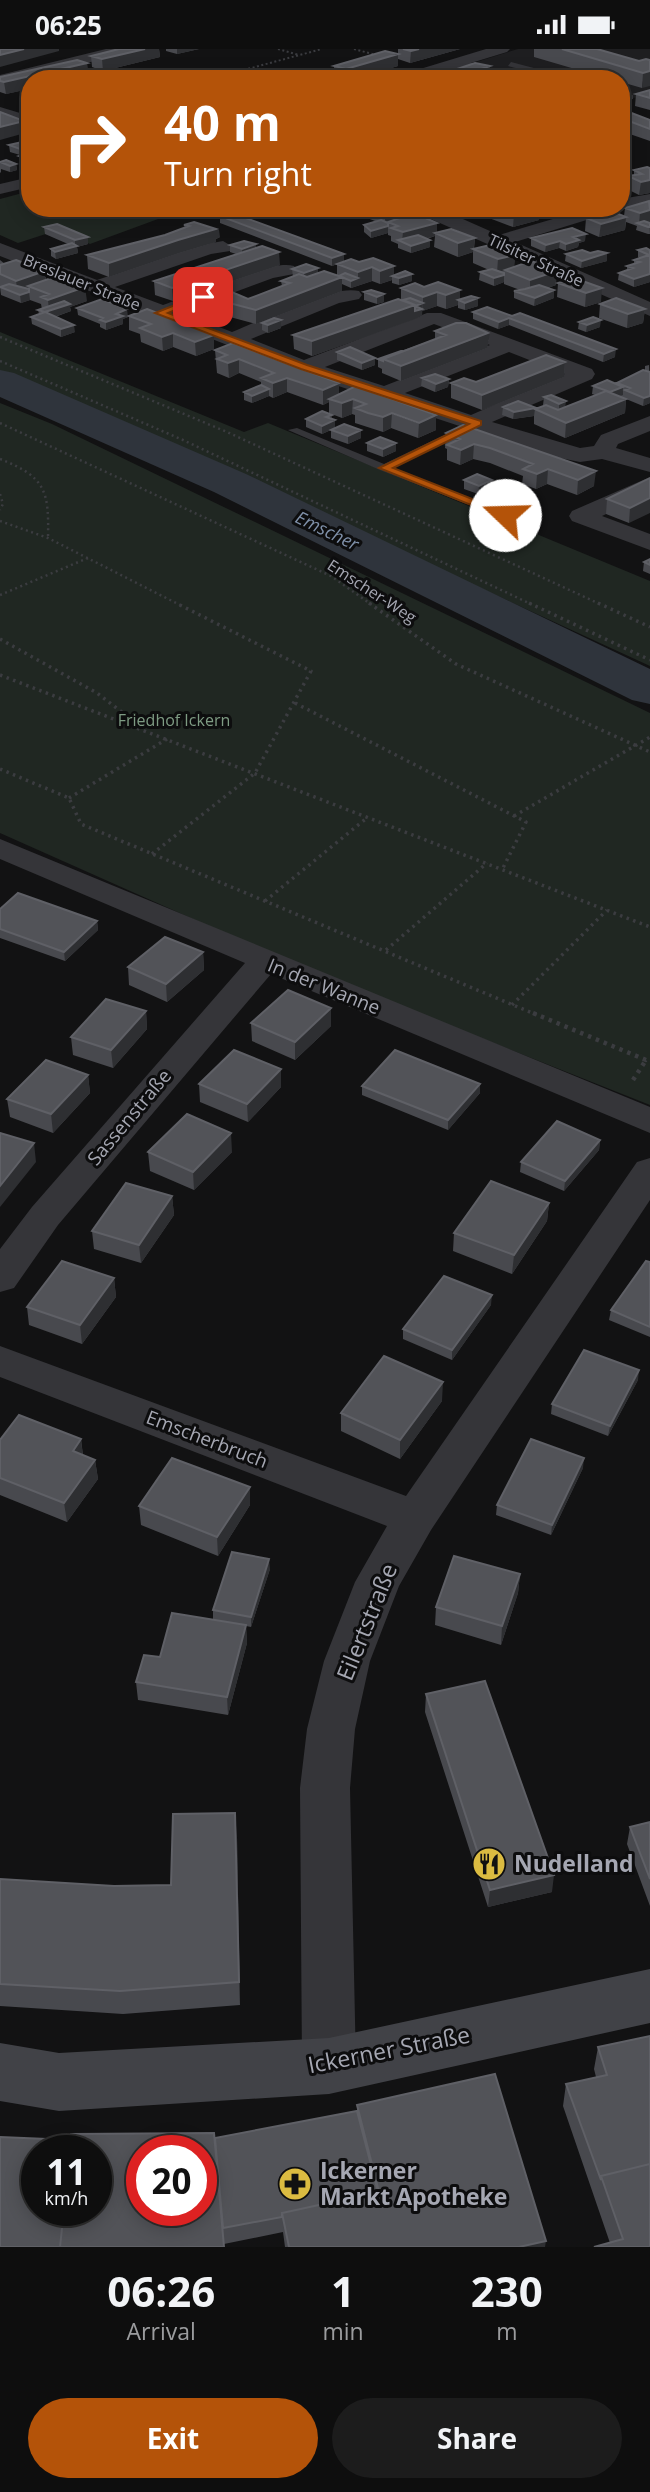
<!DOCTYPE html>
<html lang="en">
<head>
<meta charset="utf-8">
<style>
  :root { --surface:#0e0e0e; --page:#1c1c1c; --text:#f1f3f6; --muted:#9b9c9e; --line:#2e2e2e; --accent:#b45309 }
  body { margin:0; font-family:"Open Sans",sans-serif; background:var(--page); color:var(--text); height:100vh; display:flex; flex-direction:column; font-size:26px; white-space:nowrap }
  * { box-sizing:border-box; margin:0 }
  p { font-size:23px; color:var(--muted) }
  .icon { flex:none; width:38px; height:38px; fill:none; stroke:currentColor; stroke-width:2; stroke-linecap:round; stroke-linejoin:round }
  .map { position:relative; height:2198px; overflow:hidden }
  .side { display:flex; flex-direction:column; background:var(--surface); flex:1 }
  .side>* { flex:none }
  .hud { position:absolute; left:21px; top:21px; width:609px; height:147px; border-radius:28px; box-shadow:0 4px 18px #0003,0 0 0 2px var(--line); background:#b45309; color:#fff; overflow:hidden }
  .speed { position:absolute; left:21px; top:2086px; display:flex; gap:14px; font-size:35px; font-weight:700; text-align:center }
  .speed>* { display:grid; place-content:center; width:91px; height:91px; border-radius:50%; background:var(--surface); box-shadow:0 4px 18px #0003,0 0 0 2px var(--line); line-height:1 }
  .speed small { font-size:18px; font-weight:400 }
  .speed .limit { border:10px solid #d22; background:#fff; color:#111 }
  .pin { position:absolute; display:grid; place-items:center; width:60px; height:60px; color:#fff; margin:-30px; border-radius:14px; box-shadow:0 4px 10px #0006 }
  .me { position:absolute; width:77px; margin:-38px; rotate:291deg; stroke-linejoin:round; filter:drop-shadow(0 0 5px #0008) }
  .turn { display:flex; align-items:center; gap:24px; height:147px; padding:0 28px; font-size:32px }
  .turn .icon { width:91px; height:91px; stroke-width:2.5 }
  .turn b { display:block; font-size:49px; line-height:60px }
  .eta { display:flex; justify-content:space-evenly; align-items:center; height:119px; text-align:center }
  .eta b { font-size:42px; font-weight:700; line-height:49px }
  .action { display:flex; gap:14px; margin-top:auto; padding:14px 28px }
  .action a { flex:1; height:80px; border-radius:42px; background:var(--accent); color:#fff; font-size:28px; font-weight:700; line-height:80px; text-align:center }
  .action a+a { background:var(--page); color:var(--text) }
  .status { display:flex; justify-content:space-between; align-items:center; height:49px; padding:0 35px; background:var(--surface); direction:ltr }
  .status svg { height:19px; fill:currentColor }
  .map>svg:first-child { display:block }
</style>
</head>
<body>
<div class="status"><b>06:25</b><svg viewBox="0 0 49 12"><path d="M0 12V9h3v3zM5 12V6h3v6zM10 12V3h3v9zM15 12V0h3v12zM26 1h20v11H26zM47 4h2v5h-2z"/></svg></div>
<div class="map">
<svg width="650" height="2198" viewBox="0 0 650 2198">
  <rect width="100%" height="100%" fill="#121213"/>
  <path fill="#1e1e20" d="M518 0H650V45L621 52V30H528L473 14Z"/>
  <path fill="#202722" d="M30 142V159H188L90 195 58 181 18 194 0 186V150Z
    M0 283 244 383 268 374 650 532V617L109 368 0 324Z
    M0 354 52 375 650 664V1056L292 914 0 784Z"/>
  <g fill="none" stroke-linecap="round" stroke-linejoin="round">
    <path fill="#2f343c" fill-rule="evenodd" d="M0 321 14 324 246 425 650 620V655L632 651 214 443 0 348Z"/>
    <path stroke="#3b3c40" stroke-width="2" stroke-dasharray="2 2.5" stroke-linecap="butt" d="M278 0 299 6
      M354 0 376 6
      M200 30 214 29 322 0"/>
    <path stroke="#3b3c40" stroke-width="2.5" stroke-dasharray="2 3.5" stroke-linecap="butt" d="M0 288 227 383 602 556
      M0 312 183 391 533 556
      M0 374 331 527 372 556
      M0 410C46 428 49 442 48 489
      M0 445 3 455 0 461
      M0 472 48 489 180 556
      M0 546 88 509"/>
    <path stroke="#3b3c40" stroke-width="3.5" stroke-dasharray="2.5 4.5" stroke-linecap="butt" d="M369 554 456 615 650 703
      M529 554 650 611
      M598 554 650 578
      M0 590 97 644 141 678
      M0 626 650 878
      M295 654 526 773 503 819
      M0 720 69 749 81 775 537 966
      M69 749 167 690
      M514 767 650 688
      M152 805 255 724 311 622 176 554
      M265 852 368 768
      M386 901 487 814
      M512 956 607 861"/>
    <path stroke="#3b3c40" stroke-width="4.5" stroke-dasharray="3.5 5" stroke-linecap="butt" d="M533 964 646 1011 650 1008
      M633 1031 646 1011"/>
    <path fill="#353539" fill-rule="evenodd" d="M511 13 568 28 569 30H556L508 17Z
      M633 46V50L621 52V48Z
      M461 378 470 380 393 419 508 464V468H500L380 421 288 381 297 379 384 415Z"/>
    <path fill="#353539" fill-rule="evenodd" d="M106 0H133L130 3 0 36V26Z
      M486 0H510L507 3 471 14 518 27 520 30H493L454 20 421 30H395L397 27Z
      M0 58 30 67V78L0 68Z
      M30 128V138L0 145V135Z
      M650 145V155L619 161 515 193 650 253V267L415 163 413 159H438L499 186 590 159H621V150Z
      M223 192 233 198 230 202 211 205 115 238 163 256C191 246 268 210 294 217L297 221 294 225 273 229 181 263 232 283C260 272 332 235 359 242L362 246 359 250 339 254 251 290 304 311 427 264H441L592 320 595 325 592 330 492 373 580 399 594 397 601 386 650 367V382L618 395 616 399 650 409V423L602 410 580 413 550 407 296 323 0 207V194L97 231 201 196ZM434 275 490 296 384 337 325 318ZM509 303 565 325 471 366 405 344Z
      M650 428V444L602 467 650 485V501L572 472 569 467 572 462Z
      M0 790 650 1058V1084L271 925 58 1176 14 1239 0 1243V1200L32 1158 245 914 0 810Z
      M650 1109V1151L431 1481 399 1537 370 1612 355 1680 350 1739 356 2017 348 2036 329 2044 310 2036 302 2017 300 1739 307 1680 324 1612 355 1533 387 1477 0 1328V1297L406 1447 637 1113Z"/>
    <path fill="#414247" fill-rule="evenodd" d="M650 1920V1974L329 2045 59 2062 0 2052V1994L59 2004 329 1989Z"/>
  </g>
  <path fill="#48494e" d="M119 0H159L160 8 103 22 92 18 91 7Z
    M166 0H199L177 5 166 2Z
    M398 0H460L410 14 398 10Z
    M534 0H597L639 12 646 10 642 39 621 33V30H609L534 8Z
    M87 14 88 26 6 45 0 43V28Z
    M334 17H398L354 30H339L335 29V30H290L334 24Z
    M650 41V61L635 57 636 45Z
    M30 48V57L27 56 26 49Z
    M621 60 650 71V92L621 82Z
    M30 95V104L20 106 10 103 9 96Z
    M19 107H30V117L19 114Z
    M0 113 16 115 17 121 10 123 1 120V123L0 124Z
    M650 119V144L639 146 627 140 628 127 634 126V121Z
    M649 152 650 185H648L636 181 637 177 626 173 625 181 599 188 585 182 586 169 624 167 625 159Z
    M319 159H356V164L336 169 319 162Z
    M362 159H401V169L437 184 475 189 474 200 515 206 514 218 556 236 548 239 554 241V249L534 257 514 249V242L520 241 504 235V233L494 237 479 231 480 223 489 221 473 214V203L458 208 434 198 435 187 427 190 430 198 411 204 398 199V195L391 192V187L388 186V184L371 189 364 183V176L375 172 362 167Z
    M451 159H471L458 163 451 161Z
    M489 159H578L577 160 552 167 539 162V171L513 178 489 169Z
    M220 167 344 213 394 217V226L412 232 399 236 392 234V231L380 235 372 232 351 239 342 235V242L256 275 230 268V272L218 276 204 271V263L214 260V250H248L282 237 281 232 293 228 292 220 318 219V224L337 226V215L332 217 220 174Z
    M184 176 220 188 216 190V193L179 204 109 228 88 220 87 206 165 186 185 179Z
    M44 178 88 195 77 198 78 204 56 210 51 207V200L68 195 45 185Z
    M531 189 585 192 579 194 578 198 566 202 559 199 545 203 531 197Z
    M230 196 256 199 280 216 173 252 155 246 154 232 236 205 230 203Z
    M638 201H650V233L634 238 618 231 619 224 627 221V217L634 215V211L639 209 638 208Z
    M607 204V212L581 219 565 212 566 205Z
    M0 211 5 215 45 222 46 231 87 252 70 258 71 262 55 268 75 283 61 288 32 275 31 268 39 265 38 261 42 260 41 255 30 251 21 254 1 246 0 238Z
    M574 229 601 253 585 258 557 248 558 234Z
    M424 238 460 241V251L478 257 465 261 458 259V256L446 260 437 257 422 262V267L312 307 294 300 293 286 401 251V239Z
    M364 243 384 245V253L377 255 364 251Z
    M600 255 645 260 643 274 627 279 599 269Z
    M487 258 615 308 603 313 509 276 498 280 473 270V263Z
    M77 259 128 268 123 270V275L106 281 100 278V275L78 266Z
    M129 267 214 286V300L196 307 173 298 163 302 141 293 140 285 129 281Z
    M281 271V279L268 284 262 281V274Z
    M579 273 600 278 586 283 578 280Z
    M435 282 489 291 488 292 487 299 401 332 382 324V320L378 318V310L435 290Z
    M215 301 339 345 436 381 418 389 391 379 383 383 355 374V366L352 365 342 369 329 364V353L323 356 287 343 273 349 269 347 252 354 244 351V343L261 336V333L239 324 229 329 217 324Z
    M337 303 375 309V316L362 321 337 311Z
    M649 312 650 354 643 357 626 350 625 364 565 389 534 375V367L513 370 502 366 503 358 536 360 544 357 543 356 544 348 551 346 565 358 595 346 592 345 593 337 617 335V334L645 321V317L649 316Z
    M565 313 564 328 482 361 451 349V334L476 333Z
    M422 329 449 330 448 338 435 343 421 337Z
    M306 370H332L335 379 361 389 348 395 331 389V381L322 385 306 378Z
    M463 376 594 437 577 446 547 435 536 440 522 435 523 427 490 414 473 410 460 416 447 411V400L445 399 446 384Z
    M367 394H396V402L383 408 367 402Z
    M650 429 629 474 606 465 607 450Z
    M464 431H492L491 439 478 445 464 440Z
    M520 442 519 450 506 457 497 453V445Z
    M650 510V525L643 522 644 513Z
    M0 860 97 872 98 881 65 912 0 889Z
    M203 903 204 921 167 953 129 936 128 918Z
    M331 959V977L295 1011 252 992 251 974Z
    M146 962 147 980 113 1019 73 1006 71 988Z
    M88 1026 90 1044 53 1084 10 1068 7 1050Z
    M199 1035 281 1038 248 1073 200 1053Z
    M480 1035V1044L448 1081 362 1046V1037Z
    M600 1091 599 1101 564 1142 520 1123 521 1113Z
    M148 1103H232L194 1141 150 1122Z
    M172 1147 174 1166 141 1214 94 1200 92 1182Z
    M549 1154 547 1172 512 1225 453 1202 454 1184Z
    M650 1213V1288L609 1271 611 1261Z
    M114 1229 116 1248 82 1295 29 1276 27 1258Z
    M491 1256 452 1311 403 1290V1280Z
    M638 1331 608 1387 551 1365 552 1355Z
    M442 1352 400 1410 341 1382V1364Z
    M81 1390 83 1406 95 1411 98 1430 67 1473 0 1446V1391Z
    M583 1419 551 1486 496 1466 497 1456Z
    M250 1456 218 1507 141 1476 139 1457Z
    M270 1520 251 1578 246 1577 247 1594 228 1666 138 1651 136 1633 160 1608 213 1571V1561Z
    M520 1525 518 1544 501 1596 435 1576 436 1558Z
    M426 1645 552 1843 488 1858 425 1663Z
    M650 1773V1857L627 1795 630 1778Z
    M237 1788 240 1956 123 1965 0 1957V1830L114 1837 171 1836Z
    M650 1987V2198L610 2194 563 2057 566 2035 596 2028 594 2020 598 1998Z
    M357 2056 545 2198H285L283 2183 224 2195 70 2091 215 2089 357 2062Z"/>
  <path fill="#2e2f32" d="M24 0H59V2L0 18V6Z
    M145 0H159L160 8 103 22 102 10Z
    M177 0H199L177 5Z
    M419 0H460L410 14 411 2Z
    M398 5V17L354 30H346V20Z
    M87 14 88 26 72 30H30V40L6 45 4 33Z
    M490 17 489 29 487 30H452Z
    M650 22V37L642 39 643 24Z
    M335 24V30H315Z
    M24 72 25 84 0 91V78Z
    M30 97V104L20 106V100Z
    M16 115 17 121 10 123V117Z
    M650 131V144L639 146 641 133Z
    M329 159H356V164L336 169V163L329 160V167Z
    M398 159H401V171L388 173 385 176V163Z
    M458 159H471L458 163Z
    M535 159H539V171L513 178 514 165Z
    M552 159H578L577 160 552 167Z
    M650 161V174L639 175 640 164Z
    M626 168 625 181 599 188 601 175Z
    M437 174V185L435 184V187L407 195 402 193 403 183Z
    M388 177V184L371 189V182Z
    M216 180 219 181 220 188 216 190V193L179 204 109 228V214L178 191Z
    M586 185 585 192 579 194 578 198 566 202V195L573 188Z
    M88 188V195L77 198 78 204 56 210 55 203 75 197V191Z
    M475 189 473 203 458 208V194Z
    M430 191V198L411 204V197Z
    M560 192 559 199 545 203 546 196Z
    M256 195V203L242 208V200Z
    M279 203 280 216 173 252 172 239Z
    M607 204V212L581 219 582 212Z
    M344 205V213L332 217V209Z
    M515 206 514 219 497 224 498 210Z
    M394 217V227H392V231L380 235V222Z
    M372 218V232L351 239V232L358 229V223Z
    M318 219V226L305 232 304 224Z
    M45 222 46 236 28 237 29 242 18 246 16 232Z
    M557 222 556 236 530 245V231Z
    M412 225V232L399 236V229Z
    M650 225V233L634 238V230Z
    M504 226V233L494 237V229Z
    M342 228V242L256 275V261Z
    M85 238 87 252 70 258 71 262 45 271V263L49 262 48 251Z
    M602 239 601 253 585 258 586 244Z
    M460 241V252L458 251V256L446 260V246Z
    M554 241V249L534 257 535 249Z
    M29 243 30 251 21 254 20 246Z
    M437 243V257L423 262V248Z
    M384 245V253L377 255V248Z
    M478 249V257L465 261V254Z
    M423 254 422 267 415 270V257Z
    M415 256V270L312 307V292Z
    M127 260 128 268 123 270V275L106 281V273L116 265Z
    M645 260 643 274 627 279 628 265Z
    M230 265V272L218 276V269Z
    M509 269V276L498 280 499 273Z
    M281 271V279L268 284V276Z
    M601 271 600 278 586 283 587 276Z
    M74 276 75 283 61 288V280Z
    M173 284V298L163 302 162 288Z
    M490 284 487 299 401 332V317Z
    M214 286V300L196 307 195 293Z
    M616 300 615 308 603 313 604 305Z
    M375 309V316L362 321V314Z
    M239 310V324L229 329 228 314Z
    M565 313 564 328 482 361V346Z
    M287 329V343L273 349V334Z
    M449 330 448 338 435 343 436 335Z
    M339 334V349L329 350V353L323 356V341Z
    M623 338V346L608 351 609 343Z
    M269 340V347L252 354V347Z
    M650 347V354L643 357 644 349Z
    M353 350 352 365 342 369V354Z
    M626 350 625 364 565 389 566 374Z
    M566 352 565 360 559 362V355Z
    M536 359 535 360 534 367 513 370 514 363Z
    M392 364 391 379 383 383V368Z
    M332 366V373L335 371V379L322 385V377L326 368Z
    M436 366V381L418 389 419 374Z
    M361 381V389L348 395V387Z
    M396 394V402L383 408V400Z
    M474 395 473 410 460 416 461 401Z
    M548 420 547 435 536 440 537 425Z
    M596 422 594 437 577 446 578 431Z
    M492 431 491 439 478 445 479 437Z
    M520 442 519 450 506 457 507 448Z
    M650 449V464L629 474 630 459Z
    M97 872 98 881 65 912 64 903Z
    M203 903 204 921 167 953 166 935Z
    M331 959V977L295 1011V993Z
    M146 962 147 980 113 1019 111 1001Z
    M281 1020V1038L248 1073 247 1055Z
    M88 1026 90 1044 53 1084 51 1065Z
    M480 1035V1044L448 1081V1071Z
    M231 1084 232 1103 194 1141 193 1123Z
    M600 1091 599 1101 564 1142 565 1132Z
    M34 1094 36 1113 0 1158V1137Z
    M172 1147 174 1166 141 1214 139 1196Z
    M549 1154 547 1172 512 1225 514 1206Z
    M114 1229 116 1248 82 1295 80 1276Z
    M492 1246 491 1256 452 1311V1301Z
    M639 1321 638 1331 608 1387 610 1377Z
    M443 1333 442 1352 400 1410V1391Z
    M81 1390 83 1409 73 1402Z
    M584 1409 583 1419 551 1486 552 1476Z
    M95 1411 98 1430 67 1473 64 1454Z
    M250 1438V1456L218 1507 217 1488Z
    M269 1510 270 1520 251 1578V1568Z
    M520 1525 518 1544 501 1596 502 1577Z
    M246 1576 247 1594 228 1666 227 1648Z
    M235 1764 237 1788 240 1956 239 1933Z
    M554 1826 552 1843 488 1858 490 1841Z
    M546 2192 545 2198H519Z"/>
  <path fill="#525358" stroke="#5f6066" stroke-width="2" fill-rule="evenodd" d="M0 0H24L0 6Z
    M119 0H145L102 10 91 7Z
    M403 0H419L411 2Z
    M562 0H597L639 12 646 10 650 11V22L643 24Z
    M385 2 398 5 346 20 334 17Z
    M77 11 87 14 4 33 0 32V28Z
    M475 14 490 17 452 30H446L436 27Z
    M322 20 335 24 315 30H290Z
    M650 41V49L636 45Z
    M621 60 650 71V80L621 69Z
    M0 63 24 72 0 78Z
    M22 93 30 95V97L20 100 9 96Z
    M25 105 30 107V111L19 107Z
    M6 111 16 115 10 117 0 113Z
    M647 118 650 119V131L641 133 628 127 642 125 634 121Z
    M649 152 650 161 640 164 625 159Z
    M331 159H348L336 163 329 160Z
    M375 159H398L385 163Z
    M499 159H535L514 165Z
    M611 162 626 168 601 175 586 169Z
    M232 164 344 205 332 209 220 167Z
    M414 164 437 174 403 183 391 179 398 177 388 173Z
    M381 171 388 174V177L371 182 364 176Z
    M644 172 650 174V178H648L637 174Z
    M194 173 216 180 178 191 109 214 87 206 165 186 189 177 184 176Z
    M57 175 88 188 75 191 44 178Z
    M572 179 586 185 573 188 579 191 566 195 560 192 546 196 531 189Z
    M451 180 475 189 458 194 435 184Z
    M418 186 430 191 411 197 398 191Z
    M244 192 256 195 242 200 230 196Z
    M72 194 77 197 55 203 51 200Z
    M490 196 515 206 498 210 473 200Z
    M262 197 279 203 172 239 154 232Z
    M646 199 650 201V225L634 230 619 224 633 219 627 217 640 213 634 211 649 206 638 201Z
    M582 201 590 204 598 202 607 204 582 212 566 205Z
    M373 209 394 217 380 222 372 218 358 223 337 215 351 210 359 213Z
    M16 211 45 222 16 232 0 225V216Z
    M531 212 557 222 530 231 505 221Z
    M306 215 318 219 304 224 292 220Z
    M492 220 504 224V226L494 229 480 223Z
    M324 222 342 228 256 261 214 250 232 243 248 250 290 234 281 232 299 225 307 228Z
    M405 222 412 225 399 229 392 227Z
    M345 224 358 229 351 232 339 227Z
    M57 227 85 238 48 251 41 248 49 245 28 237Z
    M574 229 602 239 586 244 558 234Z
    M438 233 460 241 446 246 437 243 423 248 401 239 415 234 424 238Z
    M9 235 29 240V243L20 246 0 238Z
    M539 236 554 241 535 249 514 242 525 240Z
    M371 241 384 245 377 248 364 243Z
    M471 247 478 249 465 254 458 251Z
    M410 249 423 254 415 257 422 260 415 262V256L403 251Z
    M616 249 645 260 628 265 600 255Z
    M102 250 127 260 116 265 123 267 106 273 100 271 103 269 77 259Z
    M398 250 415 256 312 292 293 286Z
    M64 252 70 255 45 263 74 276 61 280 31 268 45 263 38 261Z
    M487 258 512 267 520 264 616 300 604 305 509 269 499 273 473 263Z
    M215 259 230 265 218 269 204 263Z
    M147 260 214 286 195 293 173 284 162 288 140 279 151 275 129 267Z
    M593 268 601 271 587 276 579 273Z
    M274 269 281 271 268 276 262 274Z
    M456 274H466L488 284 401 317 383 310 446 286 435 282Z
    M233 294 339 334 323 341 287 329 273 334 261 329 274 324 239 310 228 314 217 310 227 306 215 301Z
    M350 298 375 309 362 314 337 303Z
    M401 302H403L383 310V312L378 310Z
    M546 306 565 313 482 346 451 334 464 329 476 333Z
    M643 321 650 323V347L644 349 625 341 630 339 617 334Z
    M435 325 449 330 436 335 422 329Z
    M607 331 623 338 610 343 593 337Z
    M261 336 269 340 252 347 244 343Z
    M356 337 436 366 419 374 392 364 383 368 368 364 355 359 366 355 353 350 342 354 329 350Z
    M606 342 626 350 566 374 535 360 546 356 558 361Z
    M551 346 566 352 559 355 544 348Z
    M518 352 536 359 514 363 503 358Z
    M322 362 332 366 326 368 335 371 322 377 306 370Z
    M344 375 361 381 348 387 331 381Z
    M463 376 596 422 578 431 548 420 537 425 523 420 533 415 490 399 474 395 461 401 447 396 460 390 446 384Z
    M380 388 396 394 383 400 367 394Z
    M477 425 492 431 479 437 464 431Z
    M650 429V449L630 459 607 450Z
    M510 438 520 442 507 448 497 445Z
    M650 510V516L644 513Z
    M18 844 97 872 64 903 0 880V860Z
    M165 888 203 903 166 935 128 918Z
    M288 941 331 959 295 993 251 974Z
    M106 950 146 962 111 1001 71 988Z
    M234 1001 281 1020 247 1055 199 1035Z
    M395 1001 480 1035 448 1071 362 1037Z
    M46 1011 88 1026 51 1065 7 1050Z
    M187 1065 231 1084 193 1123 148 1103Z
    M557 1072 600 1091 565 1132 521 1113Z
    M0 1084 34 1094 0 1137Z
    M491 1132 549 1154 514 1206 454 1184Z
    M126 1134 172 1147 139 1196 92 1182Z
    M62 1212 114 1229 80 1276 27 1258Z
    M646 1212 650 1213V1278L611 1261Z
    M444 1227 492 1246 452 1301 403 1280Z
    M584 1301 639 1321 610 1377 552 1355Z
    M384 1307 443 1333 400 1391 341 1364Z
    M19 1366 81 1390 73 1402 95 1411 64 1454 0 1429V1391Z
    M531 1390 584 1409 552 1476 497 1456Z
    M172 1409 250 1438 217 1488 139 1457Z
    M232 1503 269 1510 251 1568 213 1561Z
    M454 1507 520 1525 502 1577 436 1558Z
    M172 1564 246 1576 227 1648 136 1633 144 1606 160 1608Z
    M485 1632 554 1826 490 1841 426 1645Z
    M235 1764 239 1933 120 1942 0 1935V1830L114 1837 171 1836 173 1765Z
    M650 1773V1830L630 1778Z
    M650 1987V2115L601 2127V2131L566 2035 607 2026 598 1998Z
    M495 2025 546 2192 519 2198H289L282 2164 379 2143 357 2056Z
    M357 2062 378 2143 282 2164V2168L223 2179 215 2089Z
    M214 2084 224 2198H60L64 2161H96V2102H69L71 2085ZM142 2102H201V2161H142Z
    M0 2088 70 2091 69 2102H37V2161H64L60 2198H0Z
    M650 2115V2198H594L623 2190 601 2127Z"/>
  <path fill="#b45309" stroke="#753606" stroke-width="2" d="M200 246 208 248 168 264 307 316 481 372V376L393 419 508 464V468H501L379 419 469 375 301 320 155 264Z"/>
  <defs>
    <symbol id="restaurant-disc" viewBox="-11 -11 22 22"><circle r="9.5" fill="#dbbb41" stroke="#0d0d0e"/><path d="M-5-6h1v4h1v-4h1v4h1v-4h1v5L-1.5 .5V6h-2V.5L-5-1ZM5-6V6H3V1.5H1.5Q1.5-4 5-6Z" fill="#111"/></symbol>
    <symbol id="pharmacy-disc" viewBox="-11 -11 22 22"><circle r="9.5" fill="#dbbb41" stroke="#0d0d0e"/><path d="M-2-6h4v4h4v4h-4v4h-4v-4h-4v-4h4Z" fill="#111"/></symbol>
  </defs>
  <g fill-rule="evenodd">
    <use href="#restaurant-disc" x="470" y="1796" width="38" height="38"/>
    <use href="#pharmacy-disc" x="276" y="2116" width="38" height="38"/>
  </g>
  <g text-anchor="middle" stroke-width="6" stroke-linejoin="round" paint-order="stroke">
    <g font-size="16" fill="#a5a7b2" stroke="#0d0d0e">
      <text transform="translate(536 211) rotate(25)" y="6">Tilsiter Straße</text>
      <text transform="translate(82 233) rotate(22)" y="6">Breslauer Straße</text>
      <text transform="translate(372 542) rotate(33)" y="6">Emscher-Weg</text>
    </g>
    <g font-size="16" fill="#7e9b83" stroke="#0d0d0e">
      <text x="174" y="677">Friedhof Ickern</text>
    </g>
    <g font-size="18" font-style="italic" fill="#7f90a9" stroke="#0d0d0e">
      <text transform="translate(327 482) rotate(26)" y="6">Emscher</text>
    </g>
    <g font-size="19" fill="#a5a7b2" stroke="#0d0d0e">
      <text transform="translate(324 937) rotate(22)" y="7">In der Wanne</text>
      <text transform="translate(129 1068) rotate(-50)" y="7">Sassenstraße</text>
      <text transform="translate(207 1390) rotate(21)" y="7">Emscherbruch</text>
    </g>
    <g font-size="23" fill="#a5a7b2" stroke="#0d0d0e">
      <text transform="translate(367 1573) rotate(-68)" y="8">Eilertstraße</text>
      <text transform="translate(389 2001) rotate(-11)" y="8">Ickerner Straße</text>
    </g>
    <g font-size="23" font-weight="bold" fill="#a5a7b2" stroke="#0d0d0e" text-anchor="start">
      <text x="514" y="1823">Nudelland</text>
      <text x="320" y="2130">Ickerner<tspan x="320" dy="26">Markt Apotheke</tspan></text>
    </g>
  </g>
</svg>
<div class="speed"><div>11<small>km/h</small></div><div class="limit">20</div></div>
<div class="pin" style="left:203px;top:248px;background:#d93025"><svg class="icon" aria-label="arrive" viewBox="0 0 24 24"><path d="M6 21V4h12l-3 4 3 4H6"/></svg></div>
<svg class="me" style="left:505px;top:466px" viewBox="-20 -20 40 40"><circle r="19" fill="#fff"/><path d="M0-13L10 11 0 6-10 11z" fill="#b45309"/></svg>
<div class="hud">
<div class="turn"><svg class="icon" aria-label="right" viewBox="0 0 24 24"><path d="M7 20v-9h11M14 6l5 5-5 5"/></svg><div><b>40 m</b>Turn right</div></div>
</div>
</div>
<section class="side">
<div class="eta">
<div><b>06:26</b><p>Arrival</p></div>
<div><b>1</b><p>min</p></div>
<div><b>230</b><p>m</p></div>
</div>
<div class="action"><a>Exit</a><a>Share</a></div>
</section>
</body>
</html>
